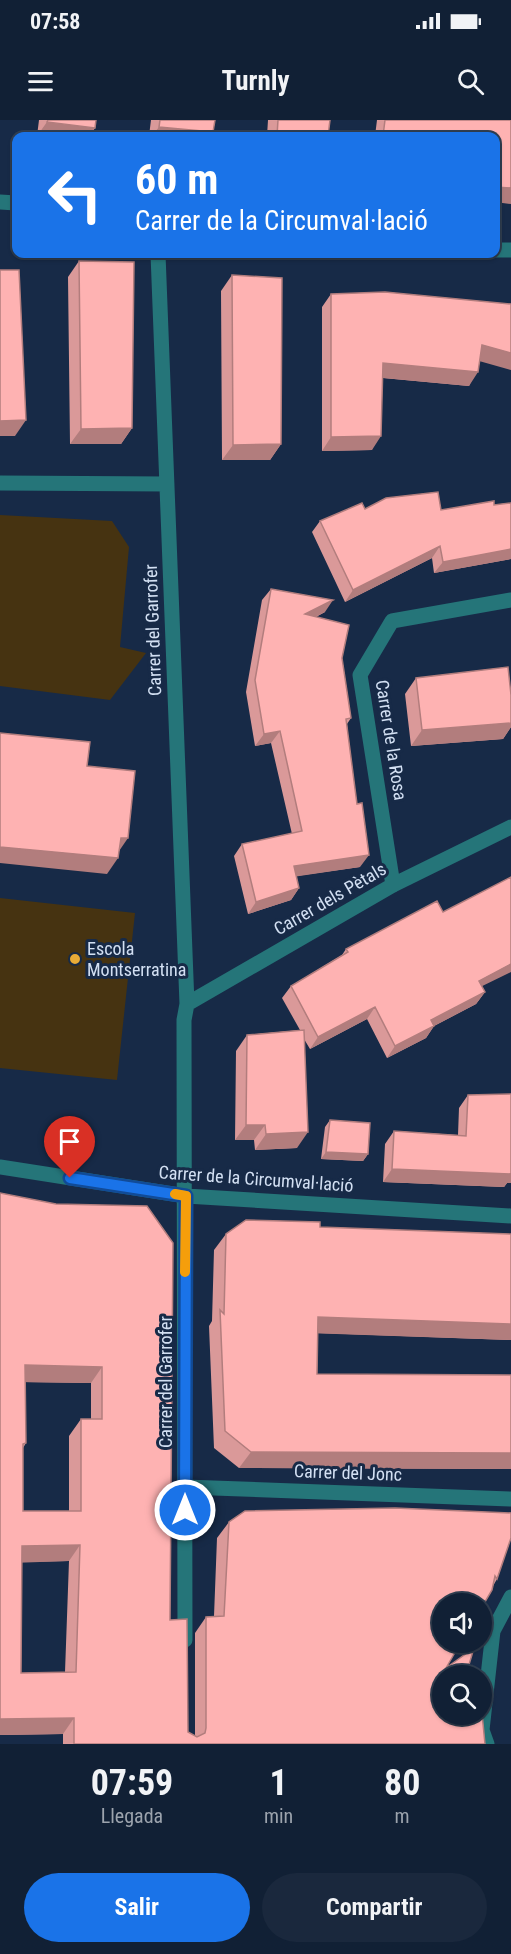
<!DOCTYPE html>
<html lang="es">
<head>
<meta charset="utf-8">
<style>
  :root { --surface:#112035; --page:#1a283d; --text:#f1f3f6; --muted:#9ca3ad; --line:#303e50; --accent:#1a73e8 }
  body { margin:0; font-family:"Roboto Condensed",sans-serif; background:var(--page); color:var(--text); height:100vh; display:flex; flex-direction:column; font-size:22px; white-space:nowrap }
  * { box-sizing:border-box; margin:0 }
  p { font-size:20px; color:var(--muted) }
  .icon { flex:none; width:33px; height:33px; fill:none; stroke:currentColor; stroke-width:2; stroke-linecap:round; stroke-linejoin:round }
  .map { position:relative; height:1624px; overflow:hidden }
  .side { display:flex; flex-direction:column; background:var(--surface); flex:1 }
  .side>* { flex:none }
  .guide { position:absolute; left:12px; top:12px; width:488px; height:126px; border-radius:12px; box-shadow:0 2px 4px #0004,0 0 0 2px var(--line); background:#1a73e8; color:#fff; overflow:hidden }
  .controls { position:absolute; left:432px; top:1473px; display:grid; gap:12px }
  .controls a { display:grid; place-items:center; width:60px; height:60px; border-radius:50%; background:var(--surface); box-shadow:0 2px 4px #0004,0 0 0 2px var(--line); font-size:30px }
  .pin { position:absolute; display:grid; place-items:center; width:51px; height:51px; color:#fff; margin:-62px -26px; border-radius:50% 50% 50% 0; rotate:-45deg; box-shadow:0 0 6px #0007 }
  .pin .icon { rotate:45deg }
  .me { position:absolute; width:66px; margin:-33px; rotate:0deg; stroke-linejoin:round; filter:drop-shadow(0 0 4px #0008) }
  .turn { display:flex; align-items:center; gap:21px; height:126px; padding:0 24px; font-size:27px }
  .turn .icon { width:78px; height:78px; stroke-width:2.5 }
  .turn b { display:block; font-size:42px; line-height:51px }
  .eta { display:flex; justify-content:space-evenly; align-items:center; height:102px; text-align:center }
  .eta b { font-size:36px; font-weight:700; line-height:42px }
  .button { display:flex; gap:12px; margin-top:auto; padding:12px 24px }
  .button a { flex:1; height:69px; border-radius:36px; background:var(--accent); color:#fff; font-size:24px; font-weight:700; line-height:69px; text-align:center }
  .button a+a { background:var(--page); color:var(--text) }
  .status { display:flex; justify-content:space-between; align-items:center; height:42px; padding:0 30px; background:var(--surface); direction:ltr }
  .status svg { height:16px; fill:currentColor }
  header { display:flex; justify-content:space-between; align-items:center; height:78px; padding:0 24px; background:var(--surface); font-size:27px; font-weight:700 }
  .map>svg:first-child { display:block }
</style>
</head>
<body>
<div class="status"><b>07:58</b><svg viewBox="0 0 49 12"><path d="M0 12V9h3v3zM5 12V6h3v6zM10 12V3h3v9zM15 12V0h3v12zM26 1h20v11H26zM47 4h2v5h-2z"/></svg></div>
<header><svg class="icon" aria-label="menu" viewBox="0 0 24 24"><path d="M4 6h16M4 12h16M4 18h16"/></svg>Turnly<svg class="icon" aria-label="search" viewBox="0 0 24 24"><circle cx="10" cy="10" r="6"/><path d="M15 15l6 6"/></svg></header>
<div class="map">
<svg width="511" height="1624" viewBox="0 0 511 1624">
  <rect width="100%" height="100%" fill="#172a47"/>
  <path fill="#463311" d="M0 395 112 401 129 427 120 527 146 533 110 580 0 566Z
    M0 778 135 793 117 960 0 948Z"/>
  <g fill="none" stroke-linecap="round" stroke-linejoin="round">
    <path stroke="#257579" stroke-width="15" d="M0 82 16 83
      M495 130H511
      M158 134 187 884
      M0 363 167 364
      M393 765 360 555 392 501 511 480
      M0 1047 186 1076 511 1096
      M185 1367 511 1379
      M185 1520 184 900 187 884 393 765 511 707
      M487 1624 482 1610 493 1511 511 1477"/>
  </g>
  <path fill="#da9999" fill-rule="evenodd" d="M39 0H96L95 8 89 16H37Z
    M151 0H215L213 12 210 16H149Z
    M268 0H330L328 16H267Z
    M377 0H511L495 16H375Z
    M79 141 132 308 121 324H70L68 157Z
    M232 155 281 324 270 340H222L221 171Z
    M331 174 480 241 469 266 383 258 372 330 322 331V187Z
    M511 383V439L434 453 432 438 345 482 312 412 320 401 365 389 441 390Z
    M271 469 325 492 316 497 342 538 351 598 347 604 360 747 296 756 299 768 291 780 248 794 234 736 242 724 292 714 271 623 255 626 246 572 262 480Z
    M416 558 511 575V607L503 619 411 626 405 574Z
    M346 829 482 867 485 872 476 884 434 906 426 918 387 938 367 899 310 929 304 919 297 1028 255 1030 254 1020H235L236 931 247 915 300 910 282 878 291 866 342 835Z
    M468 975 507 1063 504 1067 383 1062 385 1024 394 1011 458 1015 459 988Z
    M330 1000 368 1034 363 1041 321 1039 325 1007Z
    M0 1073 56 1084 147 1086 170 1500 188 1612 195 1616V1513L206 1497 214 1496 217 1418 229 1402 511 1393 497 1459 446 1548H468L470 1556H442L485 1624H63V1614L0 1615ZM25 1262 91 1263V1299H81L69 1316V1391H23V1328L26 1323ZM69 1441 65 1552 21 1553 22 1442Z
    M320 1107 511 1114V1220L318 1213 317 1254 511 1255V1349L239 1348 214 1328 209 1206 212 1201 214 1130 226 1114Z"/>
  <path fill="#b27d7d" d="M47 2 95 8 89 16H37Z
    M159 7 213 12 210 16H152Z
    M495 67 511 68V84L495 82Z
    M482 225 511 233V250L472 239Z
    M383 243 478 252 469 266 373 257Z
    M26 300 15 316H0V301Z
    M132 308 121 324H70L81 309Z
    M381 316 372 330 322 331 331 317Z
    M281 324 270 340H222L233 325Z
    M440 426 432 438 345 482 353 470Z
    M511 429V439L434 453 443 442Z
    M333 480 325 492 297 506 305 494Z
    M511 603V607L503 619 411 626 422 610Z
    M280 611 271 623 255 626 264 614Z
    M121 718H128L117 734Z
    M0 727 118 738 107 754 0 743Z
    M369 735 360 747 286 758 294 746Z
    M299 768 291 780 248 794 256 782Z
    M511 844V852L470 872 479 861Z
    M485 872 476 884 434 906 426 918 387 938 395 926 431 900Z
    M375 887 367 899 310 929 318 917Z
    M246 1005H265L254 1020H235Z
    M308 1012 297 1028 255 1030 266 1014Z
    M326 1032 368 1034 363 1041 321 1039Z
    M392 1049 511 1052V1063H507L504 1067 383 1062Z
    M318 1197 511 1204V1220L307 1213Z
    M25 1245 102 1247 91 1263 14 1262Z
    M251 1332 511 1333V1349L239 1348Z
    M80 1425 69 1441 11 1443 22 1426Z
    M74 1598 63 1614 0 1615V1599Z"/>
  <path fill="#feb2b2" stroke="#b27d7d" stroke-width="1.5" fill-rule="evenodd" d="M48 0H96L95 8 47 2Z
    M160 0H215L213 12 159 7Z
    M278 0H330L328 16H277Z
    M385 0H511V68L495 67V16H383Z
    M79 141 134 142 132 308 81 309Z
    M0 150H19L26 300 0 301Z
    M232 155 282 158 281 324 233 325Z
    M385 172 511 184V233L482 225 478 252 383 243 381 316 331 317V174Z
    M438 372 441 390 494 381V385L511 383V429L443 442 440 426 353 470 320 401 362 383 365 389 386 378Z
    M271 469 333 480 305 494 349 505 342 538 351 598 346 599 357 684 362 683 369 735 294 746 299 768 256 782 242 724 302 711 280 611 264 614 255 560Z
    M508 547 511 575V603L422 610 416 558Z
    M0 613 90 622 87 646 135 651 128 718H121L118 738 0 727Z
    M511 757V844L479 861 485 872 431 900 434 906 395 926 375 887 318 917 291 866 348 832 346 829 437 781 443 792Z
    M304 910 308 1012 266 1014 265 1005H246L247 915Z
    M511 974V1054L392 1049 394 1011 466 1016 468 975Z
    M330 1000 370 1003 368 1034 326 1032Z
    M0 1073 56 1084 147 1086 173 1123 170 1500 187 1499 188 1612 197 1617 205 1613 206 1608V1497L224 1496 229 1402 245 1391 395 1388 511 1393V1418L497 1459 495 1456 492 1470 482 1487V1484H442V1522H461L446 1548 474 1528 468 1548 472 1546 470 1556H442V1594H482V1593L485 1624H74V1598L0 1599ZM25 1245 102 1247V1299H81V1391H23V1324L26 1323ZM80 1425 76 1552 21 1553 22 1426Z
    M246 1100 320 1102V1107L511 1114V1204L318 1197 317 1254 511 1255V1333L251 1332 225 1311 220 1190 224 1194 226 1114Z"/>
  <g fill="none" stroke-linecap="round" stroke-linejoin="round">
    <defs>
      <path id="route" d="M70 1058 186 1076 185 1390"/>
    </defs>
    <use href="#route" stroke="#114b97" stroke-width="15"/>
    <use href="#route" stroke="#1a73e8" stroke-width="10"/>
    <path stroke="#f59e0b" stroke-width="10" d="M175 1074 186 1076 185 1152"/>
  </g>
  <circle fill="#e8ab37" stroke="#172a47" stroke-width="2" cx="75" cy="839" r="6"/>
  <g text-anchor="middle" stroke-width="6" stroke-linejoin="round" paint-order="stroke">
    <g font-size="18" fill="#d3e0f3" stroke="#172a47">
      <text transform="translate(153 510) rotate(-92)" y="6">Carrer del Garrofer</text>
      <text transform="translate(391 620) rotate(81)" y="6">Carrer de la Rosa</text>
      <text transform="translate(330 779) rotate(-30)" y="6">Carrer dels Pètals</text>
      <text transform="translate(256 1059) rotate(4)" y="6">Carrer de la Circumval·lació</text>
      <text transform="translate(166 1262) rotate(-90)" y="6">Carrer del Garrofer</text>
      <text transform="translate(348 1353) rotate(2)" y="6">Carrer del Jonc</text>
    </g>
    <g font-size="18" fill="#d3e0f3" stroke="#172a47" text-anchor="start">
      <text x="87" y="835">Escola<tspan x="87" dy="21">Montserratina</tspan></text>
    </g>
  </g>
</svg>
<div class="controls">
<a><svg class="icon" aria-label="sound" viewBox="0 0 24 24"><path d="M4 9h4l5-4v14l-5-4H4zM17 9q2 3 0 6"/></svg></a>
<a><svg class="icon" aria-label="search" viewBox="0 0 24 24"><circle cx="10" cy="10" r="6"/><path d="M15 15l6 6"/></svg></a>
</div>
<div class="pin" style="left:70px;top:1058px;background:#d93025"><svg class="icon" aria-label="arrive" viewBox="0 0 24 24"><path d="M6 21V4h12l-3 4 3 4H6"/></svg></div>
<svg class="me" style="left:185px;top:1390px" viewBox="-20 -20 40 40"><circle r="17" fill="#1a73e8" stroke="#fff" stroke-width="3"/><path d="M0-11L8 9 0 5-8 9z" fill="#fff"/></svg>
<div class="guide">
<div class="turn"><svg class="icon" aria-label="left" viewBox="0 0 24 24"><path d="M17 20v-9H6M10 6l-5 5 5 5"/></svg><div><b>60 m</b>Carrer de la Circumval·lació</div></div>
</div>
</div>
<section class="side">
<div class="eta">
<div><b>07:59</b><p>Llegada</p></div>
<div><b>1</b><p>min</p></div>
<div><b>80</b><p>m</p></div>
</div>
<div class="button"><a>Salir</a><a>Compartir</a></div>
</section>
</body>
</html>
